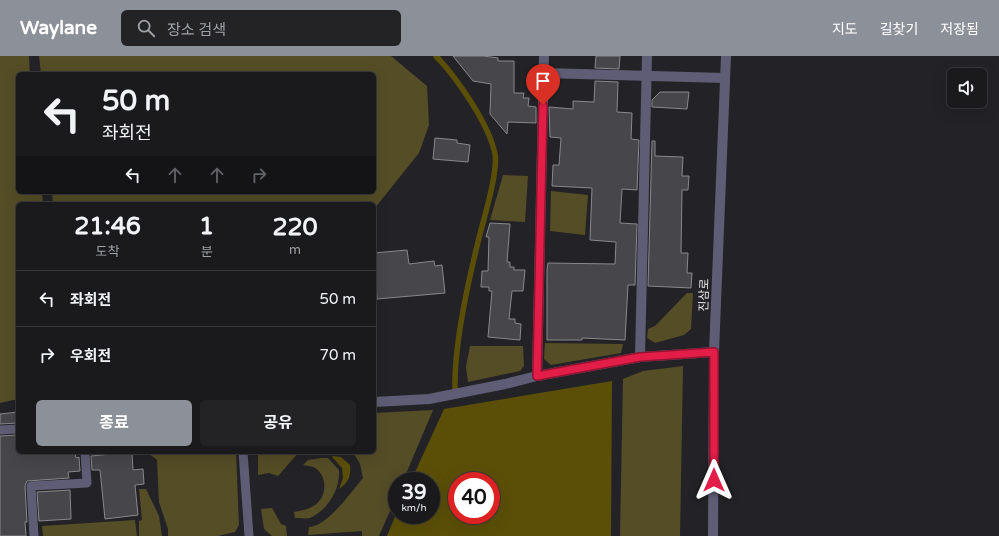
<!DOCTYPE html>
<html lang="ko">
<head>
<meta charset="utf-8">
<style>
  :root { --surface:#1a1a1d; --page:#232326; --text:#f1f3f6; --muted:#9fa1a4; --line:#38383b; --accent:#8c9099 }
  body { margin:0; font-family:"Varela Round","Noto Sans KR",sans-serif; background:var(--page); color:var(--text); height:100vh; display:flex; flex-direction:column; font-size:15px; white-space:nowrap }
  * { box-sizing:border-box; margin:0 }
  p { font-size:13px; color:var(--muted) }
  .icon { flex:none; width:22px; height:22px; fill:none; stroke:currentColor; stroke-width:2; stroke-linecap:round; stroke-linejoin:round }
  .map { position:relative; flex:1; overflow:hidden }
  .details { position:absolute; left:16px; top:146px; width:360px; height:252px; display:flex; flex-direction:column; background:var(--surface); border-radius:6px; box-shadow:0 4px 16px #0002,0 0 0 1px var(--line) }
  .details>* { flex:none }
  .hud { position:absolute; left:16px; top:16px; width:360px; height:122px; border-radius:6px; box-shadow:0 4px 16px #0002,0 0 0 1px var(--line); background:#1a1a1d; color:var(--text); overflow:hidden }
  .fabs { position:absolute; left:947px; top:12px; display:grid; gap:8px }
  .fabs a { display:grid; place-items:center; width:40px; height:40px; border-radius:6px; background:var(--surface); box-shadow:0 4px 16px #0002,0 0 0 1px var(--line); font-size:20px }
  .speed { position:absolute; left:388px; top:416px; display:flex; gap:8px; font-size:20px; font-weight:700; text-align:center }
  .speed>* { display:grid; place-content:center; width:52px; height:52px; border-radius:50%; background:var(--surface); box-shadow:0 4px 16px #0002,0 0 0 1px var(--line); line-height:1 }
  .speed small { font-size:10px; font-weight:400 }
  .speed .limit { border:6px solid #d22; background:#fff; color:#111 }
  .pin { position:absolute; display:grid; place-items:center; width:34px; height:34px; color:#fff; margin:-41px -17px; border-radius:50% 50% 50% 0; rotate:-45deg; box-shadow:0 0 4px #0007 }
  .pin .icon { rotate:45deg }
  .me { position:absolute; width:44px; margin:-22px; rotate:0deg; stroke-linejoin:round; filter:drop-shadow(0 0 3px #0008) }
  .turn { display:flex; align-items:center; gap:14px; height:84px; padding:0 20px; font-size:18px }
  .turn .icon { width:52px; height:52px; stroke-width:2.5 }
  .turn b { display:block; font-size:28px; line-height:34px }
  .lanes { display:flex; align-items:center; height:38px; padding:0 20px; background:#0003; justify-content:center; gap:20px; direction:ltr }
  .lanes .off { opacity:.35 }
  .eta { display:flex; justify-content:space-evenly; align-items:center; height:68px; text-align:center }
  .eta b { font-size:24px; font-weight:700; line-height:28px }
  .primary-button { display:flex; gap:8px; margin-top:auto; padding:8px 20px }
  .primary-button a { flex:1; height:46px; border-radius:6px; background:var(--accent); color:#fff; font-size:16px; font-weight:700; line-height:46px; text-align:center }
  .primary-button a+a { background:var(--page); color:var(--text) }
  ul { padding:0; list-style:none }
  li { display:flex; align-items:center; gap:12px; height:56px; padding:0 20px; border-top:1px solid var(--line) }
  li div { flex:1 }
  li b { display:block; font-size:15px }
  li em { font-style:normal }
  header { display:flex; align-items:center; gap:24px; box-sizing:border-box; height:56px; padding:0 20px; background:var(--accent); color:#fff }
  header strong { font-size:19px }
  nav { display:flex; gap:22px; margin-inline-start:auto; font-size:14px }
  .search { width:280px; height:36px; background:var(--page); display:flex; align-items:center; gap:10px; box-sizing:border-box; padding:0 14px; border-radius:6px; color:var(--muted); font-size:15px }
  .map>svg:first-child { display:block }
</style>
</head>
<body>
<header>
<strong>Waylane</strong>
<div class="search"><svg class="icon" aria-label="search" viewBox="0 0 24 24"><circle cx="10" cy="10" r="6"/><path d="M15 15l6 6"/></svg>장소 검색</div>
<nav><a>지도</a><a>길찾기</a><a>저장됨</a></nav>
</header>
<div class="map">
<svg width="999" height="480" viewBox="0 0 999 480">
  <rect width="100%" height="100%" fill="#232327"/>
  <path fill="#544d26" d="M0 0H29L30 18H18V136H42L43 148H18V343L0 347Z
    M39 0H391L427 30 429 69 419 97 374 153V148H53L52 136H374V18H41Z
    M503 119 528 120 525 166 490 164Z
    M551 135 588 139 585 179 550 175Z
    M687 237H693L691 273 684 279 655 287 647 282 648 273 655 270Z
    M545 287 623 288 621 297 551 309 544 303Z
    M470 290H523L524 310 520 315 468 326 466 311Z
    M683 310 680 480H620L623 323 643 315Z
    M433 354 403 425H397V439L379 480H362V475L308 479 309 471C328 470 351 436 363 422L360 408 353 396H374V357Z
    M147 396H236L239 469 235 476 218 480H168V473L159 446 157 404Z
    M258 396H299L278 420 269 417 258 419Z
    M321 402H328L339 414C340 433 329 453 310 462 306 463 299 462 295 462L294 456C301 455 309 453 315 449 327 441 328 420 315 412 312 410 307 410 303 409L308 404Z
    M139 433H146L159 460 162 480H139V465L142 464Z
    M272 452 281 468 286 470 287 480H272L264 473 261 453Z
    M135 464 137 480H43L42 470Z"/>
  <path fill="#5b4f08" fill-rule="evenodd" d="M612 325 611 480H387L397 456V459H431V425H411L444 353ZM457 425H491V459H457Z
    M333 400 341 401 350 409C351 420 349 426 339 433L343 422 342 412 332 401Z"/>
  <g fill="none" stroke-linecap="round" stroke-linejoin="round">
    <path stroke="#5b4f08" stroke-width="5.5" d="M436 0C457 22 489 68 495 98 498 117 484 162 479 182 468 226 454 287 455 332"/>
  </g>
  <path fill="#47474b" stroke="#88888d" d="M453 0H484L498 2V5H514V37H524L523 42H529L528 50 536 51V67L508 66 507 78 490 58 491 28 473 25Z
    M596 0H620L619 13 595 12Z
    M595 25 618 26 617 56 632 57 631 83 639 84 637 134 622 133 620 167 637 168 635 229H628L625 284 582 282V284H547V214L548 207 615 208 616 186 590 184 592 132 552 130 553 109H559L561 82 550 81 549 51 573 53V45L594 46Z
    M660 36H689L687 53 652 51V44Z
    M435 82 457 84V87L470 89 468 106 433 103Z
    M652 85H655V100L683 101 682 120H689L688 134H682L681 197H688L687 217H692L691 232 648 230Z
    M490 167 510 168 507 206H510V211H514V214H525L523 235H512L509 263H515V267L521 268 520 284 488 281 492 235H489V231H481L482 215H488L489 181H486Z
    M407 194 409 208 434 205 435 210 442 209 445 237 377 243 374 197Z
    M18 356V367L0 368V358Z
    M18 379V396H75L76 402 79 401 80 415 68 416 69 422 27 425 25 430 27 466H25L26 480H0V380Z
    M132 396 133 414 143 413 144 428 135 429 138 459 105 463 100 414H92L91 400Z
    M70 434 71 463 39 465 37 436Z"/>
  <g fill="none" stroke-linecap="round" stroke-linejoin="round">
    <path stroke="#5f5d75" stroke-width="9" d="M0 374 18 373
      M243 396 249 480
      M34 480 31 430 87 427 85 396"/>
    <path stroke="#5f5d75" stroke-width="10" d="M543 17 725 22
      M640 301 647 0
      M537 320 544 0
      M374 346 429 343 505 328 537 320 640 301 714 296"/>
    <path stroke="#5f5d75" stroke-width="10" d="M713 480 714 296 726 0"/>
  </g>
  <g fill="none" stroke-linecap="round" stroke-linejoin="round">
    <defs>
      <path id="route" d="M543 49 537 320 640 301 714 296V424"/>
    </defs>
    <use href="#route" stroke="#92132f" stroke-width="10"/>
    <use href="#route" stroke="#e11d48" stroke-width="7"/>
  </g>
  <g text-anchor="middle" stroke-width="3" stroke-linejoin="round" paint-order="stroke">
    <g font-size="12" fill="#e5e5e7" stroke="#232327">
      <text transform="translate(704 239) rotate(-88)" y="4">진삼로</text>
    </g>
  </g>
</svg>
<div class="fabs">
<a><svg class="icon" aria-label="sound" viewBox="0 0 24 24"><path d="M4 9h4l5-4v14l-5-4H4zM17 9q2 3 0 6"/></svg></a>
</div>
<div class="speed"><div>39<small>km/h</small></div><div class="limit">40</div></div>
<div class="pin" style="left:543px;top:49px;background:#d93025"><svg class="icon" aria-label="arrive" viewBox="0 0 24 24"><path d="M6 21V4h12l-3 4 3 4H6"/></svg></div>
<svg class="me" style="left:714px;top:424px" viewBox="-20 -20 40 40"><path d="M0-17L14 15 0 8-14 15z" fill="#e11d48" stroke="#fff" stroke-width="4"/></svg>
<div class="hud">
<div class="turn"><svg class="icon" aria-label="left" viewBox="0 0 24 24"><path d="M17 20v-9H6M10 6l-5 5 5 5"/></svg><div><b>50 m</b>좌회전</div></div>
<div class="lanes"><svg class="icon" aria-label="left" viewBox="0 0 24 24"><path d="M17 20v-9H6M10 6l-5 5 5 5"/></svg><svg class="icon off" aria-label="ahead" viewBox="0 0 24 24"><path d="M12 20V5M6 11l6-6 6 6"/></svg><svg class="icon off" aria-label="ahead" viewBox="0 0 24 24"><path d="M12 20V5M6 11l6-6 6 6"/></svg><svg class="icon off" aria-label="right" viewBox="0 0 24 24"><path d="M7 20v-9h11M14 6l5 5-5 5"/></svg></div>
</div>
<section class="details">
<div class="eta">
<div><b>21:46</b><p>도착</p></div>
<div><b>1</b><p>분</p></div>
<div><b>220</b><p>m</p></div>
</div>
<ul>
<li><svg class="icon" aria-label="left" viewBox="0 0 24 24"><path d="M17 20v-9H6M10 6l-5 5 5 5"/></svg><div><b>좌회전</b></div><em>50 m</em></li>
<li><svg class="icon" aria-label="right" viewBox="0 0 24 24"><path d="M7 20v-9h11M14 6l5 5-5 5"/></svg><div><b>우회전</b></div><em>70 m</em></li>
</ul>
<div class="primary-button"><a>종료</a><a>공유</a></div>
</section>
</div>
</body>
</html>
